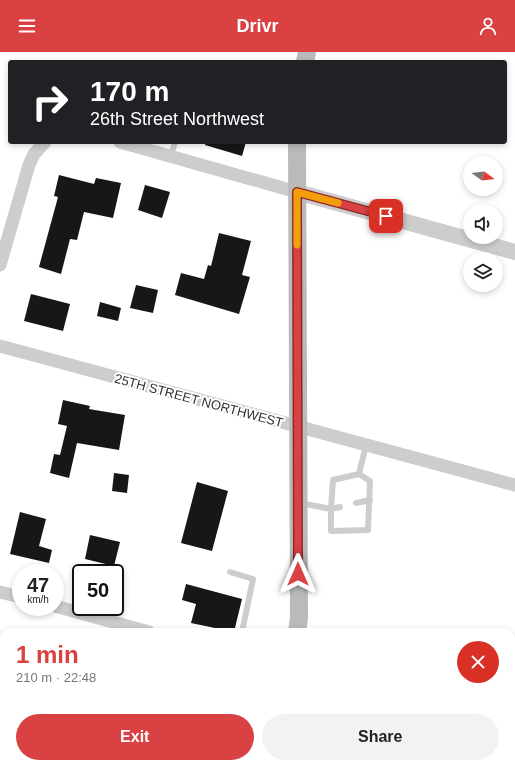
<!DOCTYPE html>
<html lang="en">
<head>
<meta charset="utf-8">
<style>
  :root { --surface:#fff; --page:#f2f2f2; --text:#222; --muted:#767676; --accent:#d94142 }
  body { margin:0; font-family:Arial,sans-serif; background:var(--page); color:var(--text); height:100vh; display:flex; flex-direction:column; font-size:15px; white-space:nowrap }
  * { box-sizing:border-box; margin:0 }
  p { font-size:13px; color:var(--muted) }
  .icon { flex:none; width:22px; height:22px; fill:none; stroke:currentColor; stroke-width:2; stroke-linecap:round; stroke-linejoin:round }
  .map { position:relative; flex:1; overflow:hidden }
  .panel { position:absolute; left:0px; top:576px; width:515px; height:140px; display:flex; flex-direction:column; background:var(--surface); border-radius:12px 12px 0 0; box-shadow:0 2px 6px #0003 }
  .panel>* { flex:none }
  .top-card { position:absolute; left:8px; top:8px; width:499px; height:84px; border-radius:4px; box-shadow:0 2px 6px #0003; background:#202124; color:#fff; overflow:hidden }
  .needle { width:26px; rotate:105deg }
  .tools { position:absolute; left:463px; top:104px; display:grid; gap:8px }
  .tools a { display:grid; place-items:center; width:40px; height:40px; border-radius:50%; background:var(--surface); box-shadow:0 2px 6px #0003; font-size:20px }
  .speed { position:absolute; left:12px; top:512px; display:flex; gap:8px; font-size:20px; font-weight:700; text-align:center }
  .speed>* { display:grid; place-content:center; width:52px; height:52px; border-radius:50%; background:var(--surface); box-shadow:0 2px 6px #0003; line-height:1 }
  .speed small { font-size:10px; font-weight:400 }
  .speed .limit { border:2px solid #111; border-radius:6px; background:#fff; color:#111 }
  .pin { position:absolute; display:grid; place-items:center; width:34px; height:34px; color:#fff; margin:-17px; border-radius:8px; box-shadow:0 2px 6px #0006 }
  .me { position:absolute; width:44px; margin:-22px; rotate:0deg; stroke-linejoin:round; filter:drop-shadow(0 0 3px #0008) }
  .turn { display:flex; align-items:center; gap:14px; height:84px; padding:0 16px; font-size:18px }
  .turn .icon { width:52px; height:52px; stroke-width:2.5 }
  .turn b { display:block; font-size:28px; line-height:34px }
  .round { display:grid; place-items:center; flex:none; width:42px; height:42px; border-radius:21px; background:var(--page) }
  .overview { display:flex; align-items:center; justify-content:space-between; height:68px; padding:0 16px }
  h1 { font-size:24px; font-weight:600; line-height:30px; color:var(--accent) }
  .button { display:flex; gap:8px; margin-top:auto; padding:8px 16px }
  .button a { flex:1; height:46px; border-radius:24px; background:var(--accent); color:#fff; font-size:16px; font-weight:600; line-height:46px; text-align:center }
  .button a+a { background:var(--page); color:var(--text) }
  header { display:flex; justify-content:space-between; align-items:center; height:52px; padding:0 16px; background:var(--accent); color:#fff; font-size:18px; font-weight:600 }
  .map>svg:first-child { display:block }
</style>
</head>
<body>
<header><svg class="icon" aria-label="menu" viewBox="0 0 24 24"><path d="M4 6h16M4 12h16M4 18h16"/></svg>Drivr<svg class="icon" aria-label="person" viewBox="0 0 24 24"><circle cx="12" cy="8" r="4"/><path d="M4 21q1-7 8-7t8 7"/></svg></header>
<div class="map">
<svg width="515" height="716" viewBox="0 0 515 716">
  <rect width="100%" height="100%" fill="#fff"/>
  <path fill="#171717" d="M206 90H246L242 104 205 93Z
    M59 123 94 132 96 126 121 131 113 166 84 160 77 188 70 187 61 222 39 215 58 145 54 144Z
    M145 133 170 140 162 166 138 158Z
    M219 181 251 189 242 223 250 225 239 262 175 243 181 221 204 227 208 213 211 214Z
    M136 233 158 238 153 261 130 256Z
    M31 242 70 252 63 279 24 269Z
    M100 250 121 256 118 269 97 264Z
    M63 348 90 354 89 357 125 363 119 398 77 391 69 426 50 421 54 402 60 403 67 374 58 372Z
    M114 421 129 423 127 441 112 439Z
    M197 430 228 439 212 499 181 491Z
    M20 460 46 467 39 494 52 498 49 511 10 502Z
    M90 483 120 490 114 514 85 507Z
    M186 532 242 547 234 580 191 571 196 552 182 548Z"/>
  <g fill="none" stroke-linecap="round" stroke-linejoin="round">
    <path stroke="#cdcdcd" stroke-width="6" d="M171 104 175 90
      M300 451 331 457 333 428 359 422 366 393
      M356 451 370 448
      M340 455 331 457V479L368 478 370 429 359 422
      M230 520 253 527 242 580"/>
    <path stroke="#cdcdcd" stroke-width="13" d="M120 90 297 140
      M0 213 29 113 34 102 45 90
      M0 294 515 433
      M0 540 21 545
      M55 554 149 580
      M511 676 515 677"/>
    <path stroke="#cdcdcd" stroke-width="16" d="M297 140 515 200"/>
    <path stroke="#bababa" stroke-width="18" d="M305 10 307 0
      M297 580 299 566 297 90
      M269 716 270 712"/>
  </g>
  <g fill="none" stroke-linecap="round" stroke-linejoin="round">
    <defs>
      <path id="route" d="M298 522 297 140 386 164"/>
    </defs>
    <use href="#route" stroke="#8d2a2b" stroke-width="10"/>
    <use href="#route" stroke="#d94142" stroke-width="7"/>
    <path stroke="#f59e0b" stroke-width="7" d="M297 193V140L338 151"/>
  </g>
  <g text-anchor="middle" stroke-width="4" stroke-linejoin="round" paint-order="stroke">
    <g font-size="13" fill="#303030" stroke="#fff">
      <text transform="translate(199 348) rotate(15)" y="5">25TH STREET NORTHWEST</text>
    </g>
  </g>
</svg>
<div class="tools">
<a><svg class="needle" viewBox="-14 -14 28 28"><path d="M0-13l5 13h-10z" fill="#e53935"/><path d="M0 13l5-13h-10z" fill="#767676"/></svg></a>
<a><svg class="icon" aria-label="sound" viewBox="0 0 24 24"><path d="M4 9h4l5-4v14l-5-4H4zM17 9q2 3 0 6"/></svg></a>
<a><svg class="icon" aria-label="layers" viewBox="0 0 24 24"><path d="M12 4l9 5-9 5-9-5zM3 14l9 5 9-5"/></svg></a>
</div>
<div class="speed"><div>47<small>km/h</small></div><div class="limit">50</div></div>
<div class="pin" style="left:386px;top:164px;background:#d93025"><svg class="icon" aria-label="arrive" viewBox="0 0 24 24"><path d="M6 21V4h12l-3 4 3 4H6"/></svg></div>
<svg class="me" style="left:298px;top:522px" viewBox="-20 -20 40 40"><path d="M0-17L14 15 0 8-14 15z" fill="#d94142" stroke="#fff" stroke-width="4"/></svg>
<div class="top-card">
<div class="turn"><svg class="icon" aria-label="right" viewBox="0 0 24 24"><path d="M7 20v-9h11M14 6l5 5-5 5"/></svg><div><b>170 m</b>26th Street Northwest</div></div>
</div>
<section class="panel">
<div class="overview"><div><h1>1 min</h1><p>210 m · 22:48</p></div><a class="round" style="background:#d93025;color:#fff"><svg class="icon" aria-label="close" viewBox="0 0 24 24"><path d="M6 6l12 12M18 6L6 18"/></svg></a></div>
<div class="button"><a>Exit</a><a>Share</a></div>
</section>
</div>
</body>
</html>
